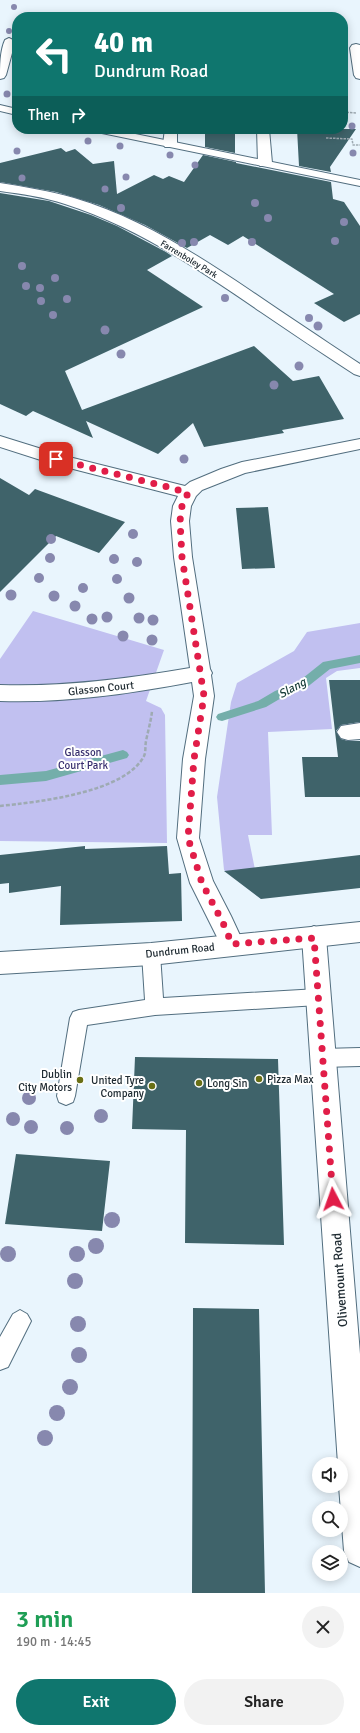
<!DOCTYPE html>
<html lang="en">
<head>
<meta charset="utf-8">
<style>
  :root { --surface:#fff; --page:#f2f2f2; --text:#222; --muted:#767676; --accent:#0f766e }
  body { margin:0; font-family:Signika,sans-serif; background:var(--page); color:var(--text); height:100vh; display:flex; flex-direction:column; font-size:15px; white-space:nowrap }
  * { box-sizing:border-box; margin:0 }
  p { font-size:13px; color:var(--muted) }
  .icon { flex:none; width:22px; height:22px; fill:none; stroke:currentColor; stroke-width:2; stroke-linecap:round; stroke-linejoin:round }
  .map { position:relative; height:1593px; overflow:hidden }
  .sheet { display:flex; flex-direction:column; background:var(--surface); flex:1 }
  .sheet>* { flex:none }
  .top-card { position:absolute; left:12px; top:12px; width:336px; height:122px; border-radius:16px; box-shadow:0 2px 10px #0003; background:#0f766e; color:#fff; overflow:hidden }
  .buttons { position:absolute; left:312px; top:1457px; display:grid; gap:8px }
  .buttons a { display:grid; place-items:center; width:36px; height:36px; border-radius:50%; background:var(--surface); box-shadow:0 2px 10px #0003; font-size:20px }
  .pin { position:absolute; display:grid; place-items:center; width:34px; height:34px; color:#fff; margin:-17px; border-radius:8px; box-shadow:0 2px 6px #0006 }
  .me { position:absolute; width:44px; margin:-22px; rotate:356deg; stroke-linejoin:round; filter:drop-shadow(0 0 3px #0008) }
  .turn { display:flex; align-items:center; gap:14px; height:84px; padding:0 16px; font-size:18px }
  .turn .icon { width:52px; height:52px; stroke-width:2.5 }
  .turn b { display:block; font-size:28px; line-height:34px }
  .then { display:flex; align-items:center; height:38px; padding:0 16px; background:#0003; gap:8px; font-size:15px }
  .round { display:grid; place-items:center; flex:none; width:42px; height:42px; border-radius:21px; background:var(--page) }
  .head { display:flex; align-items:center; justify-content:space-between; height:68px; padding:0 16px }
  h1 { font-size:24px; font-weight:600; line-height:30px; color:#1e9e55 }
  .primary-button { display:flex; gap:8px; margin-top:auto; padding:8px 16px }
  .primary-button a { flex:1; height:46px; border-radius:24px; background:var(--accent); color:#fff; font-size:16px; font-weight:600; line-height:46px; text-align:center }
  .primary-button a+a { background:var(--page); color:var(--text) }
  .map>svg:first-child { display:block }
</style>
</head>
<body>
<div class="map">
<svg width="360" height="1593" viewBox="0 0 360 1593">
  <rect width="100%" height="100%" fill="#e9f5fd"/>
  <path fill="#c1c0f0" d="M33 611 164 650 146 701 161 708 165 715 167 843 0 841V659Z
    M360 623V668L337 671 326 678 332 729 268 732 272 835H248L261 899 224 870 217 797 231 702 237 683 294 651 307 632Z"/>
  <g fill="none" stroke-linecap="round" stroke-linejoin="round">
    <path fill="#74aeaa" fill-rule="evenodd" d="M360 655V663L330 669 306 688 283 697 266 707 222 721 218 720 216 717 218 714 258 701 275 691 298 682 323 662Z
      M123 750 127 752 129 755 127 758 46 781 0 785V775L46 771Z"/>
  </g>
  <path fill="#3f636a" d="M205 129H235V153L205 147Z
    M297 129H356L330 167 331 172 299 166Z
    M61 148 66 152 75 149 93 164 114 161 117 194 154 175 163 179 169 176 184 182 203 155 236 162V163L331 182 333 199 344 202 360 226V314L344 322 314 303 334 294 243 236 228 245 210 235 187 248 145 225 99 205 56 192 0 182V163Z
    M0 193 49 201 91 215 117 226 166 252 172 256 147 270 203 307 65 371 82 410 254 346 293 381 319 376 344 419 282 430 284 433 204 447 193 423 158 454 86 421 93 438 33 411 26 416 0 404Z
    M0 478 29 495 35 489 125 522 99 553 56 536 0 592Z
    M268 507 275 568 242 569 236 508Z
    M329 680H360V722L341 725 336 731 341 739 348 741H360V797H305L302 757H338Z
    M85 846V849L167 846 169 874 181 873 182 921 60 925 61 886 9 893V883L0 884V855Z
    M360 855V888L261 899 224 871Z
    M135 1057 278 1059 284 1245 185 1243 186 1130 132 1129Z
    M16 1154 110 1161 102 1231 5 1224Z
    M193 1308 259 1309 265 1593H192Z"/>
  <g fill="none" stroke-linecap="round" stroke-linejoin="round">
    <defs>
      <path id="lane" d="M0 105 17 109V115L0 111Z
        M92 129H111L360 180V186L97 132Z
        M151 946 157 948 160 954 163 998 318 989 324 991 327 997 324 1003 318 1005 155 1015 87 1025 75 1096 73 1102 66 1105 59 1102 57 1096 70 1018 73 1012 79 1010 145 1000 142 954 145 948Z
        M360 1048V1066L322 1067 315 1064 313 1058 315 1052 322 1049Z
        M20 1310 27 1314 31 1321 8 1367 0 1370V1337L13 1314Z"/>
      <path id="street" d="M9 38 13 40 15 42 6 75 4 78 0 79C0 66 0 51 5 40Z
        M356 44 360 45V79L356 78 354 75 350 48 352 45Z
        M165 129H177V144L175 147H165L163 144Z
        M257 129H269L272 163 270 166H260L258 163Z
        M0 183C25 187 50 191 74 198 139 217 196 254 251 291 287 316 324 340 360 364V376L354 374C323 354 292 333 261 312 200 270 137 227 65 204 44 197 22 194 0 191Z
        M0 436 61 455 185 486 190 482 221 469 242 462 360 439V449L245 473 202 490 196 496 191 506 189 521 192 557 210 669 212 673 211 675 214 696 205 759 199 838 213 881 231 916 244 944 240 951 232 955 224 951 190 883 177 838 183 759 194 696 192 682C128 694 65 703 0 701V685C64 687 127 679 190 668L174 557 171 521 173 506 178 496 50 463 0 447Z
        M360 723V739L348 740 341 738 337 732 341 726Z
        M314 926 322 930 326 937 360 1354V1567L349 1562 344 1551 339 1486H341V1464H338L302 937 306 930Z"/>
      <path id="secondary" d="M360 922V942L151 965 0 974V952L151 943Z"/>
    </defs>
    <use href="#lane" stroke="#526e7f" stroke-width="2"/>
    <use href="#street" stroke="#526e7f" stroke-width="2"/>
    <use href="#secondary" stroke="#526e7f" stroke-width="2"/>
    <path stroke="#9eaab2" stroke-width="1.5" stroke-dasharray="2.5 1" stroke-linecap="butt" d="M343 112 356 113
      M326 138 352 139 353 145H360"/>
    <path stroke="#9eaab2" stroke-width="2.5" stroke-dasharray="4 2" stroke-linecap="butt" d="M0 806C37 802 125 793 144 756 146 752 145 746 146 741 148 731 151 721 152 711"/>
    <use href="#lane" fill="#fff" fill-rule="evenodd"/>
    <use href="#street" fill="#fff" fill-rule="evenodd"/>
    <use href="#secondary" fill="#fff" fill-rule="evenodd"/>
  </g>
  <g fill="#8788ae">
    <circle cx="14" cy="7" r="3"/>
    <circle cx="9" cy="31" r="3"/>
    <circle cx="7" cy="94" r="3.5"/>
    <circle cx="352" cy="126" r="3.5"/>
    <circle cx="88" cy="141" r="3.5"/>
    <circle cx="120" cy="146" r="3.5"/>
    <circle cx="17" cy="151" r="3.5"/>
    <circle cx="353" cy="153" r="3.5"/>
    <circle cx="170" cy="155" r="3.5"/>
    <circle cx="195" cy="165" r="3.5"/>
    <circle cx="126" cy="177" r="3.5"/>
    <circle cx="22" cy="178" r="3.5"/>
    <circle cx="105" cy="189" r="3.5"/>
    <circle cx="255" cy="203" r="4"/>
    <circle cx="121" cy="208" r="4"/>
    <circle cx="268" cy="218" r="4"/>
    <circle cx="344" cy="222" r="4"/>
    <circle cx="335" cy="241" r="4"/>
    <circle cx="194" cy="242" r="4"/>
    <circle cx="252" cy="242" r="4"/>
    <circle cx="182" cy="243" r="4"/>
    <circle cx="22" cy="266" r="4"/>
    <circle cx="55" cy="278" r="4"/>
    <circle cx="26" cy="286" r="4"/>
    <circle cx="40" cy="288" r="4"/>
    <circle cx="225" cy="298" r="4"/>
    <circle cx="67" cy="299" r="4"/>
    <circle cx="41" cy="301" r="4"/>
    <circle cx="53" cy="315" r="4"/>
    <circle cx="309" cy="318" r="4"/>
    <circle cx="318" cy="326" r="4.5"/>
    <circle cx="105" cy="330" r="4.5"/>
    <circle cx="121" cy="354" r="4.5"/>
    <circle cx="299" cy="366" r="4.5"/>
    <circle cx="274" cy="385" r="4.5"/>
    <circle cx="184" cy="459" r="4.5"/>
    <circle cx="133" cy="534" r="5"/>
    <circle cx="51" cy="539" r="5"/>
    <circle cx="50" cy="558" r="5"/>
    <circle cx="114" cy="559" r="5"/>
    <circle cx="137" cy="562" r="5"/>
    <circle cx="39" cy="578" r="5"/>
    <circle cx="117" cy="579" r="5"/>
    <circle cx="83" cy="588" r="5"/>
    <circle cx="11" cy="595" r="5.5"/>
    <circle cx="54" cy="596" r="5.5"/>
    <circle cx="129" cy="598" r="5.5"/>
    <circle cx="75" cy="606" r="5.5"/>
    <circle cx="107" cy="617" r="5.5"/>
    <circle cx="139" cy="618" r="5.5"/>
    <circle cx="92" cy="619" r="5.5"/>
    <circle cx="153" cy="620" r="5.5"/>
    <circle cx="123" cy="636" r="5.5"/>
    <circle cx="152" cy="640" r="5.5"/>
    <circle cx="29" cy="1098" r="7"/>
    <circle cx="101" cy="1116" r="7"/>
    <circle cx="13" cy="1119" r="7"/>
    <circle cx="31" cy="1127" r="7"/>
    <circle cx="67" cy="1128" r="7"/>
    <circle cx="112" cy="1220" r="8"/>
    <circle cx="96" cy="1246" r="8"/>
    <circle cx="8" cy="1254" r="8"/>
    <circle cx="77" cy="1254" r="8"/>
    <circle cx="75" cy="1281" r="8"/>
    <circle cx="78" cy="1324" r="8"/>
    <circle cx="79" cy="1355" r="8"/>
    <circle cx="70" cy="1387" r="8"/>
    <circle cx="57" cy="1413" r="8"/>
    <circle cx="45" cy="1438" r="8"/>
  </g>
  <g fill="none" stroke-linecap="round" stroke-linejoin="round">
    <path stroke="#e11d48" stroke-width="7" stroke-dasharray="0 12.6" d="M56 459 164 486 188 493 182 506 180 521 182 557 204 696 194 759 188 838 202 883 223 923 232 944 314 938 333 1199"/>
  </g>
  <g fill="#696f15" stroke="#fff" stroke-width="1.5">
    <circle cx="259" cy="1079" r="4"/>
    <circle cx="80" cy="1080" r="4"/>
    <circle cx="199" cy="1083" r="4"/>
    <circle cx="152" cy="1086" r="4"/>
  </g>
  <g text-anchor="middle" stroke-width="4" stroke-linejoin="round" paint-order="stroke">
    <g font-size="9" fill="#202c33" stroke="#fff">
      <text transform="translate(189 259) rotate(31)" y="3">Farrenboley Park</text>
    </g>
    <g font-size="11" fill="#202c33" stroke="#fff">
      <text transform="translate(101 688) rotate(-6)" y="4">Glasson Court</text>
      <text transform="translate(180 950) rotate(-6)" y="4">Dundrum Road</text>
    </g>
    <g font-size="11" fill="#372e6e" stroke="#fff">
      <text x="83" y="756">Glasson<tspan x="83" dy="13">Court Park</tspan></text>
    </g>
    <g font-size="11" fill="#202c33" stroke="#fff" text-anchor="end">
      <text x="72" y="1078">Dublin<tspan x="72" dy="13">City Motors</tspan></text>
      <text x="267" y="1083" text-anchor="start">Pizza Max</text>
      <text x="144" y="1084">United Tyre<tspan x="144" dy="13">Company</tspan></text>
      <text x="207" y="1087" text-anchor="start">Long Sin</text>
    </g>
    <g font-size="12" font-style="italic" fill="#1c403d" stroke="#fff">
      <text transform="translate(292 688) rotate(-29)" y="4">Slang</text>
    </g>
    <g font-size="13" fill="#202c33" stroke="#fff">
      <text transform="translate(339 1280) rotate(-94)" y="5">Olivemount Road</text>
    </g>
  </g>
</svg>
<div class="buttons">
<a><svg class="icon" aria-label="sound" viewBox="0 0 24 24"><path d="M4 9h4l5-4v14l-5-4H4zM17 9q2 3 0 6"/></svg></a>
<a><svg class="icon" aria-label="search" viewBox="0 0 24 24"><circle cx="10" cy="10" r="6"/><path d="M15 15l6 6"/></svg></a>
<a><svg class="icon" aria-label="layers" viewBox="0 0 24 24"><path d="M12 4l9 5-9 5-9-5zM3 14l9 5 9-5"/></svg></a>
</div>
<div class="pin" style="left:56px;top:459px;background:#d93025"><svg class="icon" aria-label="arrive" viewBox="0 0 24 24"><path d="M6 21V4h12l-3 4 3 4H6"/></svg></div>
<svg class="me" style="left:333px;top:1199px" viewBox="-20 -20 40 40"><path d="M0-17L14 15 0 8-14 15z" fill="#e11d48" stroke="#fff" stroke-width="4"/></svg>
<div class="top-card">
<div class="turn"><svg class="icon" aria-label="left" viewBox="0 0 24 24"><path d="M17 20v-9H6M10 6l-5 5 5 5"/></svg><div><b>40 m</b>Dundrum Road</div></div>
<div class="then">Then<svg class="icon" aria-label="right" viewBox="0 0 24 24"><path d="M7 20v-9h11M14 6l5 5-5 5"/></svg></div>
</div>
</div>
<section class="sheet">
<div class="head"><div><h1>3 min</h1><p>190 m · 14:45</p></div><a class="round"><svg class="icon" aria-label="close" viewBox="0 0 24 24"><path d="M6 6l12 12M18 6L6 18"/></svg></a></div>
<div class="primary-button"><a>Exit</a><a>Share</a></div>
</section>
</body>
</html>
